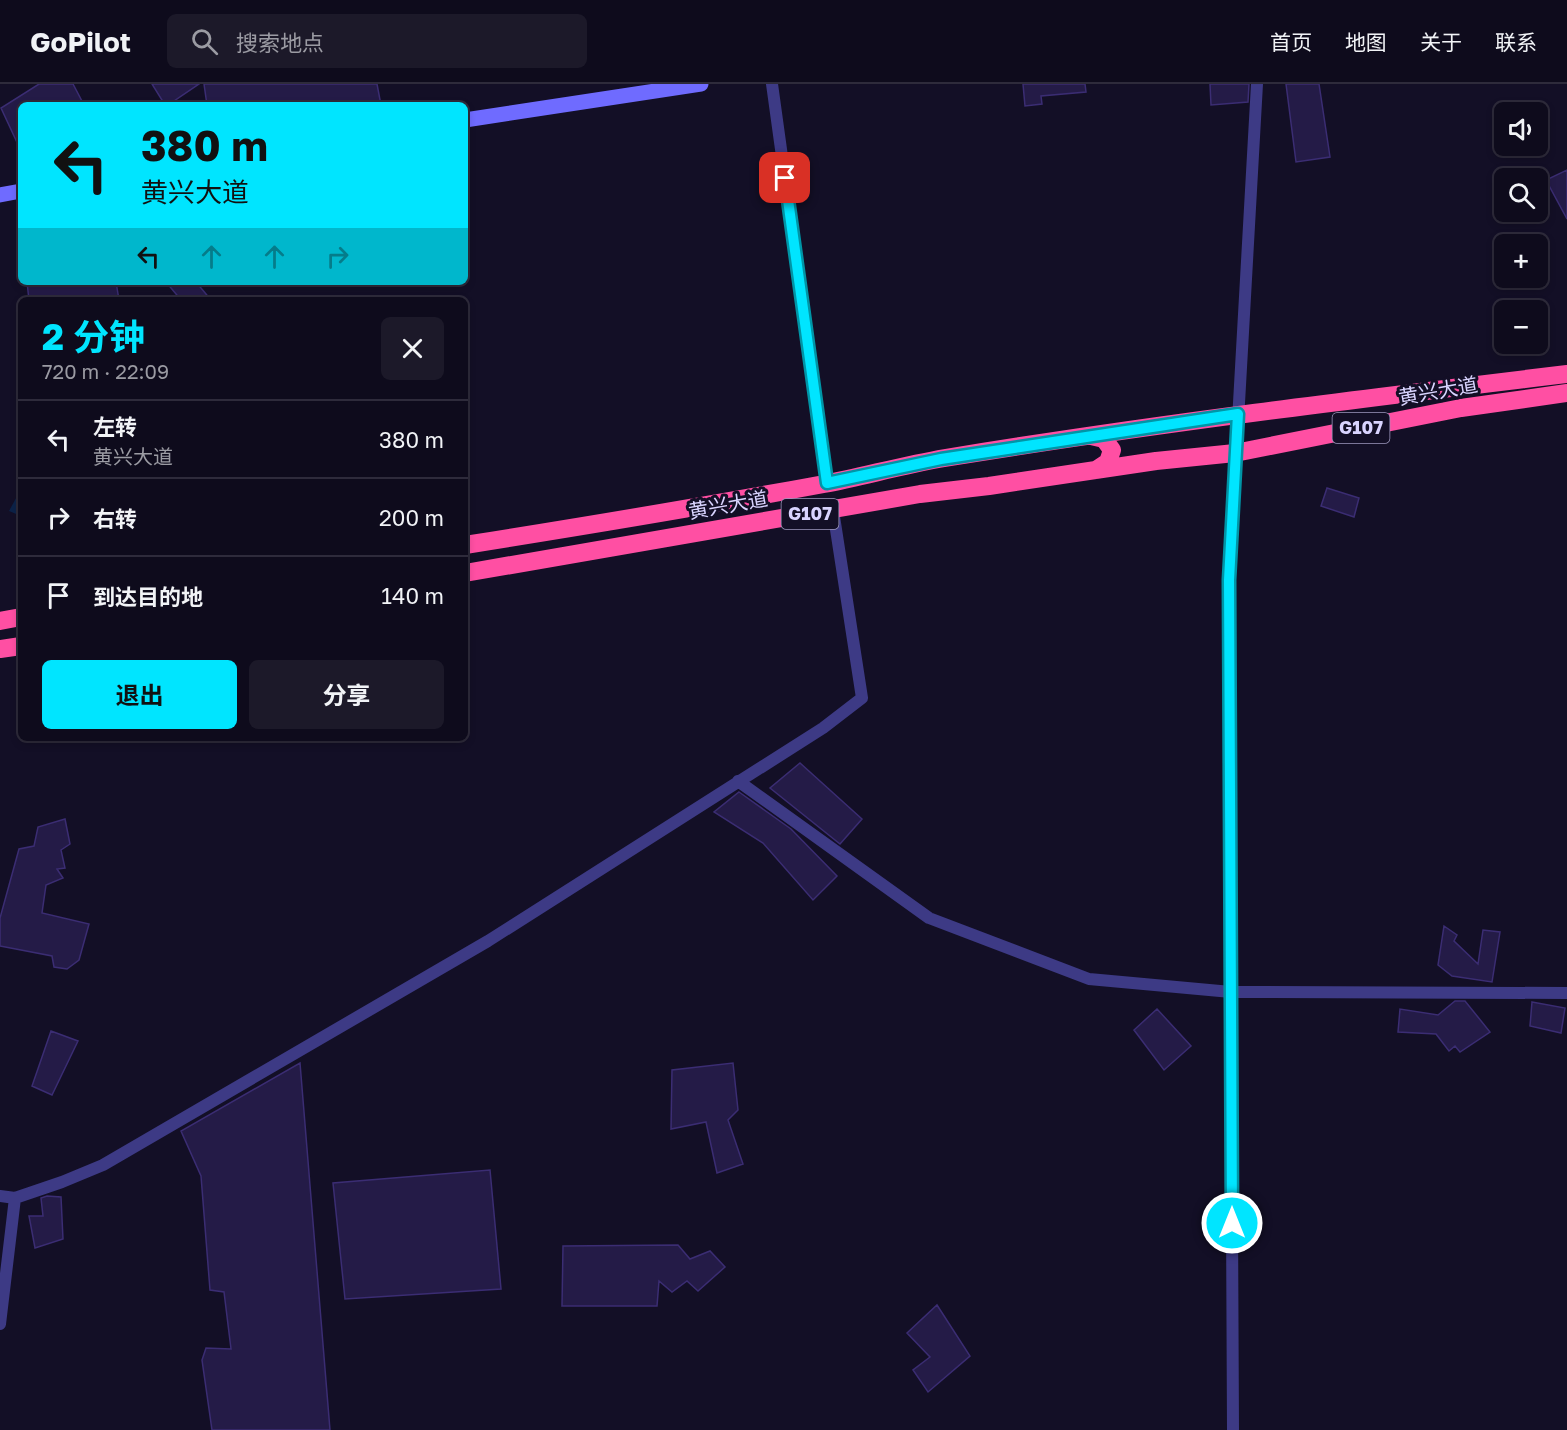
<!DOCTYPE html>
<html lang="zh">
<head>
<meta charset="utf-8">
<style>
  :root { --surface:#0e0b1c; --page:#1c1929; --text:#f1f3f6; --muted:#9b9ba3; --line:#2e2b3b; --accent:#00e5ff }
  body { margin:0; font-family:"Golos Text","Noto Sans SC",sans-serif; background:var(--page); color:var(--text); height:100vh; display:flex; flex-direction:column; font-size:22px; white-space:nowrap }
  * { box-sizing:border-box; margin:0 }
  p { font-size:20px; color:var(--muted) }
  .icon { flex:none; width:33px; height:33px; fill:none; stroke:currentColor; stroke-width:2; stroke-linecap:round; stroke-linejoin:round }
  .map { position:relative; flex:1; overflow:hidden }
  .sheet { position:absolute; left:18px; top:213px; width:450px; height:444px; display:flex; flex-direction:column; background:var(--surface); border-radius:9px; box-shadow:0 3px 9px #0003,0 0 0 2px var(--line) }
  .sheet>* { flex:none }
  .top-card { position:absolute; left:18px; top:18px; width:450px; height:183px; border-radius:9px; box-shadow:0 3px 9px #0003,0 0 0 2px var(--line); background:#00e5ff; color:#111; overflow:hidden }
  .controls { position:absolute; left:1494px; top:18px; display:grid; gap:12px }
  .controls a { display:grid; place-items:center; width:54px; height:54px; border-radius:9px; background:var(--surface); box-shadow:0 3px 9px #0003,0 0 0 2px var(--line); font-size:30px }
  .pin { position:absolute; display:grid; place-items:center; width:51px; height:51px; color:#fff; margin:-26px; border-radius:12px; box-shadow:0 3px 9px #0006 }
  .me { position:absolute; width:66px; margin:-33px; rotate:0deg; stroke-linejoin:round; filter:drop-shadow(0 0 4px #0008) }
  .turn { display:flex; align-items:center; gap:21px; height:126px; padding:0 24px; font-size:27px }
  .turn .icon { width:78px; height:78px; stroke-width:2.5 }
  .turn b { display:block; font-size:42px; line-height:51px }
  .lanes { display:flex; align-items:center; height:57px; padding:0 24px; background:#0003; justify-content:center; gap:30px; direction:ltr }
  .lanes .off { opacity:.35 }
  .round { display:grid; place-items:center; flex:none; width:63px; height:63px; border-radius:9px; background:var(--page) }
  .headline { display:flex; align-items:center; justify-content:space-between; height:102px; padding:0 24px }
  h1 { font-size:36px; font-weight:700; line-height:45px; color:var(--accent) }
  .button { display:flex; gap:12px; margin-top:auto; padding:12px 24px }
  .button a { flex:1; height:69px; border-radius:9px; background:var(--accent); color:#111; font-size:24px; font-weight:700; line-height:69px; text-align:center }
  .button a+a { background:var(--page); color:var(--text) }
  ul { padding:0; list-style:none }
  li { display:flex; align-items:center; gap:18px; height:78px; padding:0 24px; border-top:2px solid var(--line) }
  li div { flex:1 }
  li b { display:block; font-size:22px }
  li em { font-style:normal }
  header { display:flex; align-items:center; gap:36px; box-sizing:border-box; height:84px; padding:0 30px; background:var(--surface); border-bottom:2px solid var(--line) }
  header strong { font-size:28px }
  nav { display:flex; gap:33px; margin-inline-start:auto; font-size:21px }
  .search { width:420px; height:54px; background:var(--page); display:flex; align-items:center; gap:15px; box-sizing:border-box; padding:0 21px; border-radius:9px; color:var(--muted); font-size:22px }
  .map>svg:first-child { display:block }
</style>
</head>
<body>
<header>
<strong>GoPilot</strong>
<div class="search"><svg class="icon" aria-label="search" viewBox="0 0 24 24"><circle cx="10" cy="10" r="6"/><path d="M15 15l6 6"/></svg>搜索地点</div>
<nav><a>首页</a><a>地图</a><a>关于</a><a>联系</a></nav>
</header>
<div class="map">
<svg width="1567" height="1346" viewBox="0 0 1567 1346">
  <rect width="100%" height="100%" fill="#130f26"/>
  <path fill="#0c2248" d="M21 405V432L9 427Z"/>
  <path fill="#241b47" stroke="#3b2d73" stroke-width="1.5" d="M39 0H73L84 21H21V67L1 24Z
    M152 0H199L168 21H165Z
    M204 0H377L381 21H207Z
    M1023 0H1085L1086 8 1041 12 1042 20 1025 22Z
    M1210 0H1249L1248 18 1211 21Z
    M1286 0H1319L1330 73 1296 78Z
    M1567 86V135L1546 96Z
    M27 198H116L119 216H29Z
    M166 198H196L211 216H181Z
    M1327 404 1359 414 1354 433 1321 422Z
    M800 679 862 735 840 760 770 704Z
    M739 708 791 745 837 792 813 816 763 759 714 728Z
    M65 735 70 760 61 766 65 784 57 785 63 794 46 801 42 829 89 840 79 876 67 885 54 883 52 872 0 862V834L19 765 34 762 38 743Z
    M1444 842 1457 851 1454 857 1478 880 1483 846 1500 848 1492 898 1452 892 1438 881Z
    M1455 917H1465L1490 948 1460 968 1455 962 1449 967 1436 950 1398 948 1400 925 1438 931Z
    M1532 918 1565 924 1561 949 1530 942Z
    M1157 925 1191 962 1164 986 1134 946Z
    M51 947 78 957 52 1011 32 1002Z
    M300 979 330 1346H212L202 1276 206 1264 231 1265 224 1208 210 1206 201 1092 181 1047Z
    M733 979 738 1026 728 1036 743 1080 717 1089 706 1038 671 1045 672 986Z
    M490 1086 501 1205 345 1215 333 1099Z
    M47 1112 61 1113 63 1155 35 1164 29 1132H43L41 1114Z
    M678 1161 690 1175 710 1167 725 1183 698 1207 687 1197 672 1208 659 1197 657 1222H562L563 1162Z
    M937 1221 970 1272 928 1308 913 1286 930 1273 907 1249Z"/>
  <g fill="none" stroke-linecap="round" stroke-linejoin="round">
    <path stroke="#3d3a85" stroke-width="12" d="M772 0 827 399
      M738 697 929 834 1089 895 1231 908 1567 909
      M0 1112 15 1114 62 1098 103 1081 488 857 823 644 862 614 833 426
      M0 1240 15 1114
      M1233 1346 1229 496 1257 0"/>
    <path stroke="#6f6bff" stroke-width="15" d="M465 36 701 0
      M0 111 21 107"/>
    <path stroke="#ff4fa3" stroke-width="18" d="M1091 352 1104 355 1112 366 1108 378 1096 386
      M465 461C585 442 705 422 824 400 865 392 904 381 945 374 1152 340 1359 315 1567 290
      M465 489 920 410 989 402 1156 377 1235 369 1461 324 1567 309
      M0 537 21 533
      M0 565 21 562"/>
  </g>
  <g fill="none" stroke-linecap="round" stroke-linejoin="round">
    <defs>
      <path id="route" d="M785 94 827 399 941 375 1238 330 1229 496 1232 1139"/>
    </defs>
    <use href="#route" stroke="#0095a6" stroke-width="15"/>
    <use href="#route" stroke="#00e5ff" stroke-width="10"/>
  </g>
  <g text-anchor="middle" stroke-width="6" stroke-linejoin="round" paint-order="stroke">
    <g fill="#130f26" stroke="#9e99be" stroke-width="1.5">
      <rect x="1332.5" y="329" width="57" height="30" rx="4.5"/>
      <rect x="781.5" y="415" width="57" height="30" rx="4.5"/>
    </g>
    <g font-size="18" font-weight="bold" fill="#d9d4ff">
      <text x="1361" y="350">G107</text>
      <text x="810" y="436">G107</text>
    </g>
    <g font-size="20" fill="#d9d4ff" stroke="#130f26">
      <text transform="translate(1438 307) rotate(-10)" y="7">黄兴大道</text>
      <text transform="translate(728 421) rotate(-10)" y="7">黄兴大道</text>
    </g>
  </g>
</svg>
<div class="controls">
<a><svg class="icon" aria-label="sound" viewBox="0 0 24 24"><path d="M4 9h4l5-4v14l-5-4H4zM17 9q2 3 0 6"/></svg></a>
<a><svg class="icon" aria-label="search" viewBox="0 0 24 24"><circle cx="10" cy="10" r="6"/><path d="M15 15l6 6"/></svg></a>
<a>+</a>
<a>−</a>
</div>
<div class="pin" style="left:785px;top:94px;background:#d93025"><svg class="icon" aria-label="arrive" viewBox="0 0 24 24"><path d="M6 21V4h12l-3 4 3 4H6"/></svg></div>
<svg class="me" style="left:1232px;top:1139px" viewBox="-20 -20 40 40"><circle r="17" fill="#00e5ff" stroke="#fff" stroke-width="3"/><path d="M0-11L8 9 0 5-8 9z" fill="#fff"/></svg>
<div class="top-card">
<div class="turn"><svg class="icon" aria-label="left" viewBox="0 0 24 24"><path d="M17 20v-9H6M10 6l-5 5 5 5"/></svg><div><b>380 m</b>黄兴大道</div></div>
<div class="lanes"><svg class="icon" aria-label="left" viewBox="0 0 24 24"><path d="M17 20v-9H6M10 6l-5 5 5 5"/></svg><svg class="icon off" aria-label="ahead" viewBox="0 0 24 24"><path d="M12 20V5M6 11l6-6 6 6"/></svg><svg class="icon off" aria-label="ahead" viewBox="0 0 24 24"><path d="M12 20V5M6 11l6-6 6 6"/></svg><svg class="icon off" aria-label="right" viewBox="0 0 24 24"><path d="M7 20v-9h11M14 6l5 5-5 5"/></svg></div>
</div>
<section class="sheet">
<div class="headline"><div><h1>2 分钟</h1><p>720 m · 22:09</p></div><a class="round"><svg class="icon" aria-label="close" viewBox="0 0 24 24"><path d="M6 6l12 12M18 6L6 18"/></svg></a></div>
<ul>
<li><svg class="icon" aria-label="left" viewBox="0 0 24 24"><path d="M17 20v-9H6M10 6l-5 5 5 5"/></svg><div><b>左转</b><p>黄兴大道</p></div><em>380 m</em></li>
<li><svg class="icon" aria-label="right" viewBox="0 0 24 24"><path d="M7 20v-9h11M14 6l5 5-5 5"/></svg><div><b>右转</b></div><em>200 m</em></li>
<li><svg class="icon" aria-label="arrive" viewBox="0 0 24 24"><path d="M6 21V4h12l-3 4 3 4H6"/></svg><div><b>到达目的地</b></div><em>140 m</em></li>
</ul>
<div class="button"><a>退出</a><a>分享</a></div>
</section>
</div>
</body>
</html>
